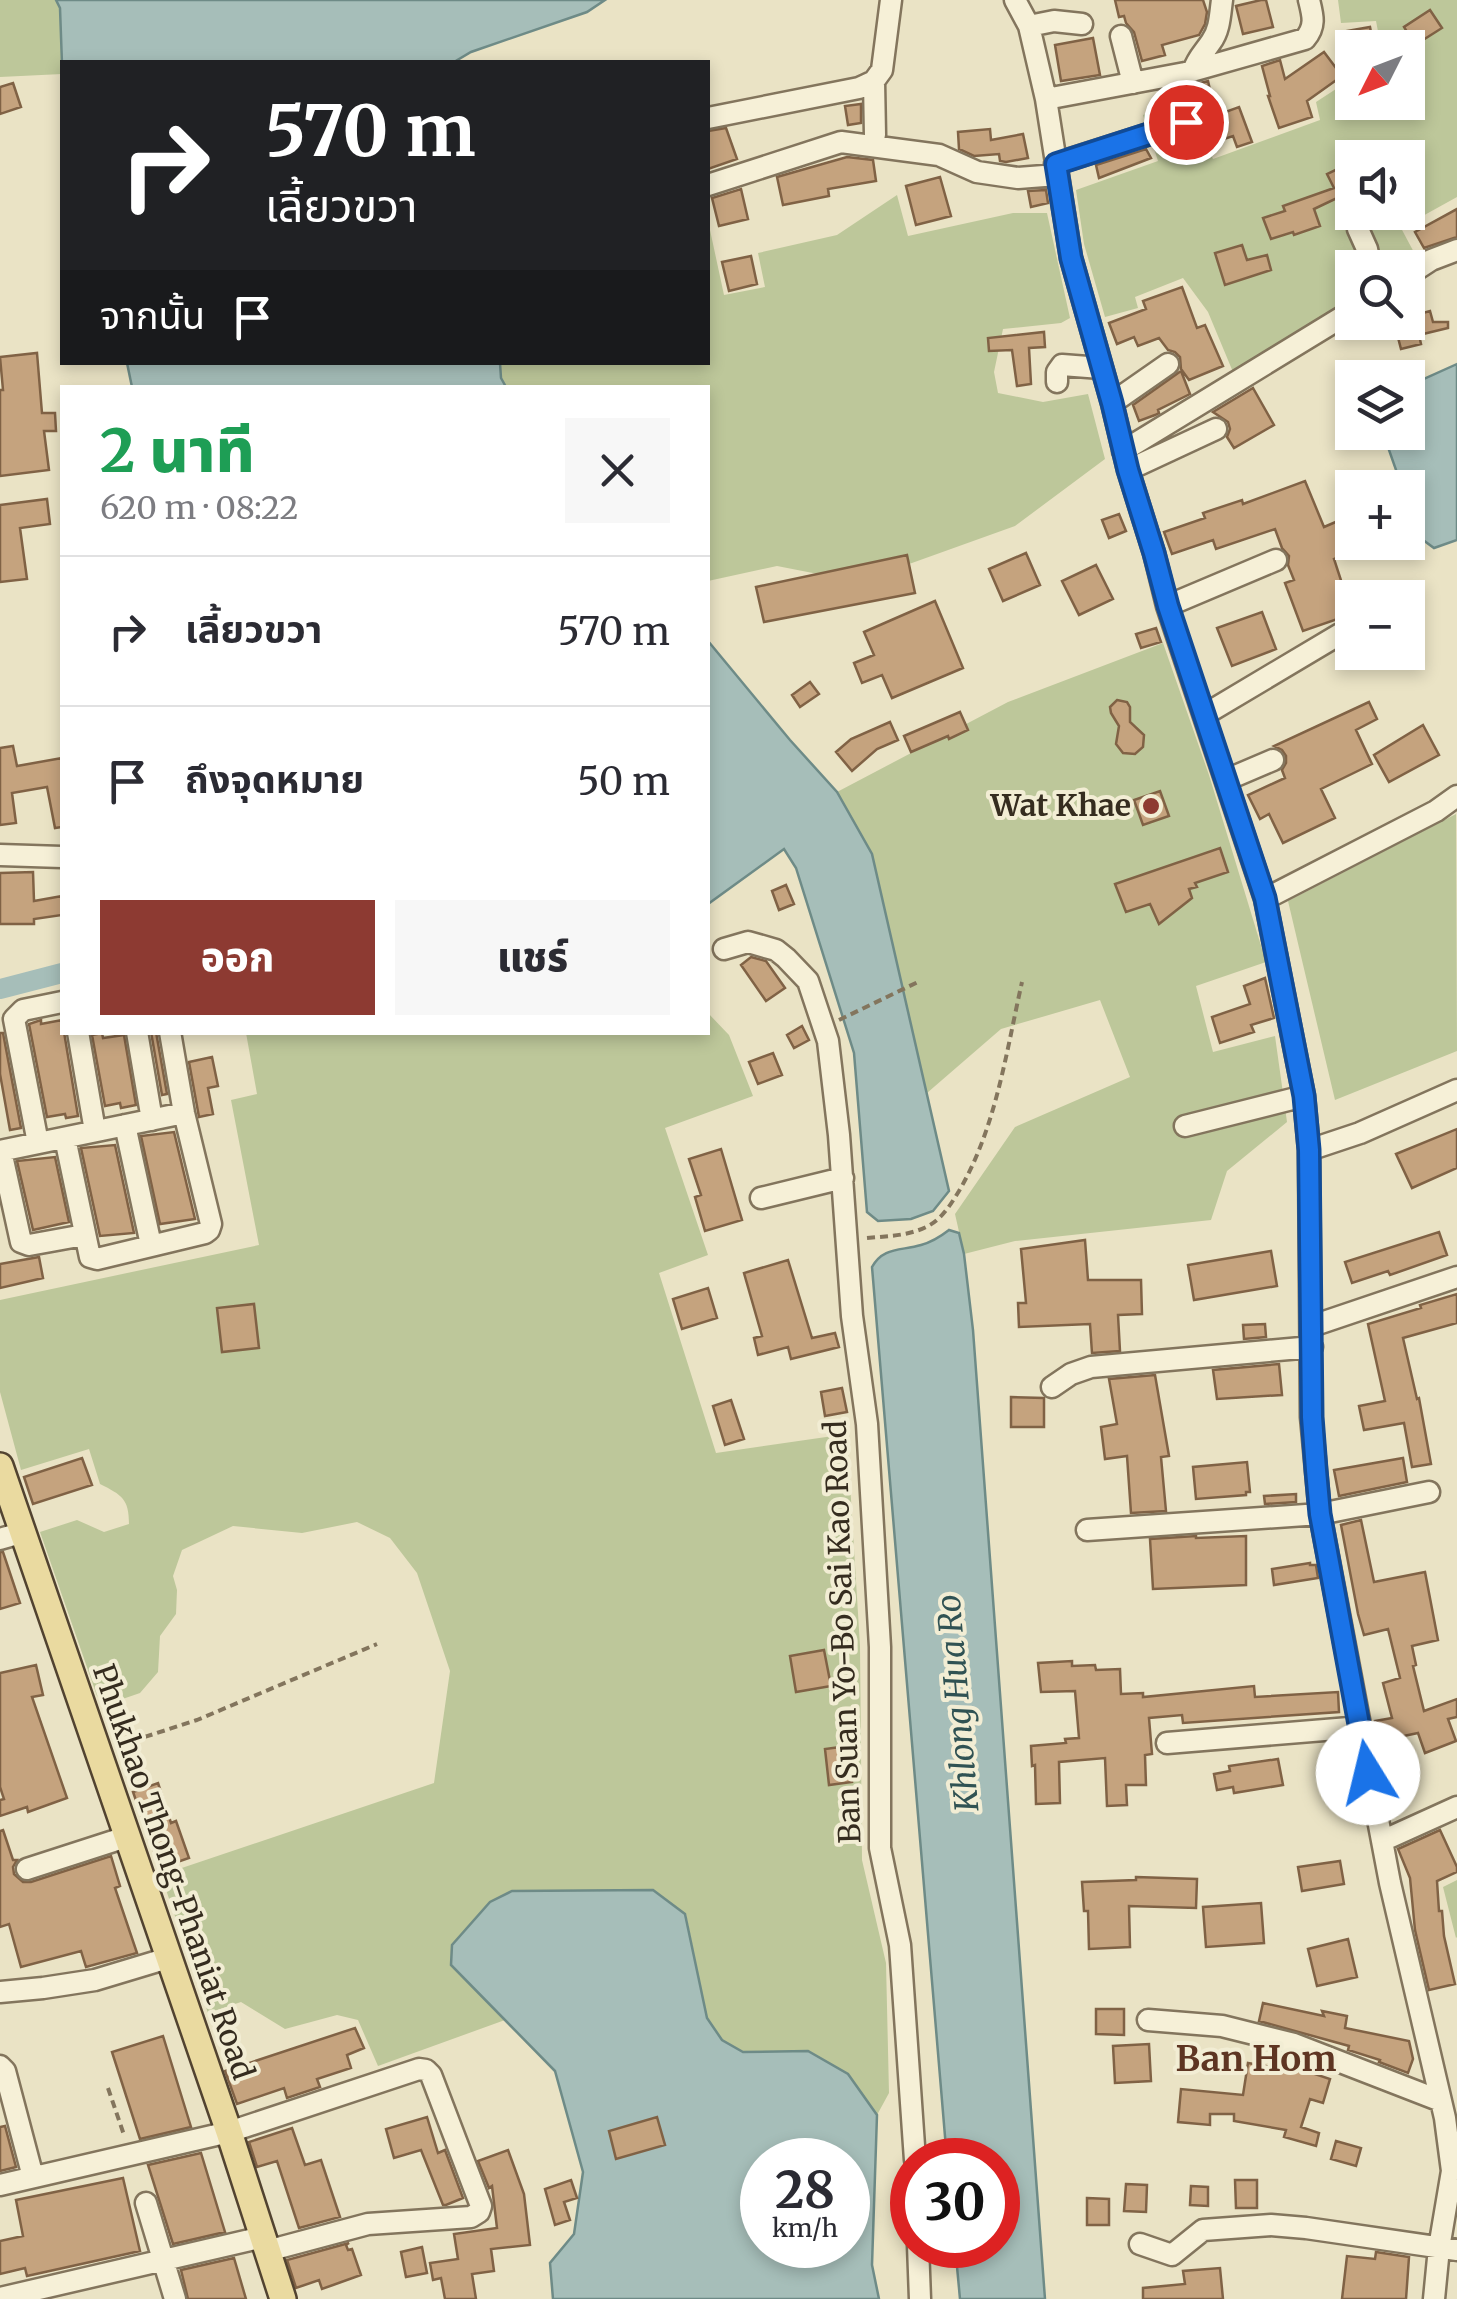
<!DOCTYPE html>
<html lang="th">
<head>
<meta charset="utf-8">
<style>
  :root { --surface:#fff; --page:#f7f7f7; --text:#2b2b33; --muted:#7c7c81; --line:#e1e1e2; --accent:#8d3a32 }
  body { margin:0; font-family:Merriweather,"Noto Sans Thai",serif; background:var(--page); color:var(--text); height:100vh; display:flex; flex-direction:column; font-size:38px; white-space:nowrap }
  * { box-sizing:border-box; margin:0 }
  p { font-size:32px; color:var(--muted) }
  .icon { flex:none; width:55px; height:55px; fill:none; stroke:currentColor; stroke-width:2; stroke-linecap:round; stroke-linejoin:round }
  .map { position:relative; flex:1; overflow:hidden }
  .side { position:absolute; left:60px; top:385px; width:650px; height:650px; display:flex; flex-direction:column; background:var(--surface); border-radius:0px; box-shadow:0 5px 15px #0003 }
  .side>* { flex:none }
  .banner { position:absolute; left:60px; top:60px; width:650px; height:305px; border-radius:0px; box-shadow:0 5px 15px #0003; background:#202124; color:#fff; overflow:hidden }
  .needle { width:65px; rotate:228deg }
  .fabs { position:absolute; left:1335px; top:30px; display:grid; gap:20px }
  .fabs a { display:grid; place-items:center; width:90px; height:90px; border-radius:0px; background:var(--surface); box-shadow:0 5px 15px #0003; font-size:50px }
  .speed { position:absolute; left:740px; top:2138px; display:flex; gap:20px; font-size:50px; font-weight:700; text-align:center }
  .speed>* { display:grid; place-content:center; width:130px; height:130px; border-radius:50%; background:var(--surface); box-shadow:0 5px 15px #0003; line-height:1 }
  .speed small { font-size:25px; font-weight:400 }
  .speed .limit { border:15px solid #d22; background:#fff; color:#111 }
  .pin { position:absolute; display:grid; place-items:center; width:85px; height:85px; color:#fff; margin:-42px; border:5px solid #fff; border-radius:50%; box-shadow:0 2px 10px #0007 }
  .me { position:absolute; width:110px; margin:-55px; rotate:351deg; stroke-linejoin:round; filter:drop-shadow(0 0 8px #0008) }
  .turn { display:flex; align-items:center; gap:35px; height:210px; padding:0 40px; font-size:45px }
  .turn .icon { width:130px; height:130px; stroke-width:2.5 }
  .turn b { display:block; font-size:70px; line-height:85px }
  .then { display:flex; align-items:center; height:95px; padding:0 40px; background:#0003; gap:20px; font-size:38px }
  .round { display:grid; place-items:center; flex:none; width:105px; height:105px; border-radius:0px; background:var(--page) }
  .head { display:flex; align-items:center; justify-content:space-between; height:170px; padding:0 40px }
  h1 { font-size:60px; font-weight:800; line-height:75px; color:#1e9e55 }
  .action { display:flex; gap:20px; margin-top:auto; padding:20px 40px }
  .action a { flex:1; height:115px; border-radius:0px; background:var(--accent); color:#fff; font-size:40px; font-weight:800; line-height:115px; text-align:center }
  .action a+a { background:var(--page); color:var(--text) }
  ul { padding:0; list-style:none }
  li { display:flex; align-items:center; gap:30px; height:150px; padding:0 40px; border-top:2px solid var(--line) }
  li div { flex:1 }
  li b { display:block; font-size:38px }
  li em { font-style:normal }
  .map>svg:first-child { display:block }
</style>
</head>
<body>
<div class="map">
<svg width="1457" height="2299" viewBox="0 0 1457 2299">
  <rect width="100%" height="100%" fill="#eae3c5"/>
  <path fill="#bdc79a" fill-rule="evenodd" d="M0 0H56L60 8 62 74 0 77Z
    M1338 0H1457V197L1401 228 1417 258 1402 267 1352 268V300L1233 372 1208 312 1183 278 1135 297 1138 308 1105 317 1084 244 1076 190 1158 161 1143 115 1184 97 1213 159 1320 120 1316 102 1336 89 1349 106 1354 103 1408 102V48L1381 47 1376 21 1341 23ZM1352 158H1408V212H1352Z
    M897 195 908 236 1013 213H1047L1070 318 1061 323 1003 329 994 372 998 393 1043 402 1088 394 1105 459 1015 526 859 582 777 566 708 581V388L506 387 501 378 500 363 708 362V231L710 230 724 295 765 287 758 253 837 235Z
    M1163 643 1209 775 1266 962 1196 986 1213 1052 1275 1036 1287 1122 1227 1171 1211 1220 1015 1241 964 1254 955 1214 1015 1127 1130 1077 1100 1000 1001 1029 927 1093 872 854 837 792 1008 702Z
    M1456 814 1457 1051 1335 1100 1288 901Z
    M708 1013 729 1035 753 1096 665 1128 708 1255 659 1273 716 1453 847 1434 860 1646 862 1860 886 1963 889 2093 877 2115 848 2074 809 2051 742 2053 722 2040 707 2018 686 1914 451 1965 505 2020 378 2066 358 2020 337 2015 285 2029 241 2002 208 2013 161 1875 434 1783 450 1671 417 1573 390 1538 357 1522 302 1533 233 1526 182 1550 173 1576 177 1590 176 1614 160 1636 158 1672 140 1693 111 1703 97 1696 40 1532 77 1520 104 1532 129 1524C129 1499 122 1495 100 1484L89 1449 21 1470 0 1392V1300L259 1245 231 1100 257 1094 246 1033 708 1032Z
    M1457 1880V1937L1456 1938 1443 1887Z"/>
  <path fill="#a6beb9" stroke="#6e8b87" stroke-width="2.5" fill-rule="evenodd" d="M56 0H605L587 12 471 52 454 62 62 64 60 8Z
    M127 363H500L501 378 506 387H132Z
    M1457 364V540L1434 548 1419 537 1408 504V488L1402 487 1383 433 1408 432V386Z
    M708 641 790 740 837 792 872 854 949 1191 933 1211 911 1219 878 1221 867 1212 854 1053 796 868 784 849 708 904Z
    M949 1230 959 1233 964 1254 973 1330 1045 2299H960L955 2245H998V2160H947L872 1267C883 1247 900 1251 921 1245 932 1242 940 1237 949 1230Z
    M653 1890 685 1914 707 2018 722 2040 743 2052 808 2051 848 2074 877 2115 872 2265 879 2299H553L550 2263 574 2234 583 2172 555 2071 451 1965 452 1945 490 1902 512 1891ZM762 2160H848V2245H762Z"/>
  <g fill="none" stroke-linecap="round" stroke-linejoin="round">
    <path stroke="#a6beb9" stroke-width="20" d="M0 989 62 973"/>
  </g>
  <path fill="#c5a37e" stroke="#806245" stroke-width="2.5" d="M1115 0H1203L1207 12 1205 24 1199 35 1162 45 1165 55 1142 61 1134 32 1126 23 1124 16 1119 17Z
    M1261 0H1266L1273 27 1243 34 1236 6Z
    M1430 10 1442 28 1415 45 1404 27Z
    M1370 27 1374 48H1350L1347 31Z
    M1093 38 1100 75 1061 81 1055 45Z
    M1324 52 1342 76 1307 101 1312 117 1279 128 1268 96H1270L1262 66 1280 60 1285 79Z
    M1208 81 1211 94 1192 98 1189 86Z
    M13 83 21 107 0 114V87Z
    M861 104V123L848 125 845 106Z
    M1239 107 1252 142 1237 147 1233 136 1215 142 1206 119Z
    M726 128 737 159 708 169V131Z
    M990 129 991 140 1023 134 1028 158 1006 162 1000 161 999 154 974 156 959 149 958 132Z
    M1146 149 1151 158 1099 178 1096 165Z
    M847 157 873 160 876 181 828 189 829 196 783 205 777 177Z
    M1352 162V191L1314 209 1320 226 1294 235 1293 232 1271 239 1263 218 1285 211 1283 206 1334 188 1327 174Z
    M940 177 951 216 916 225 906 186Z
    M741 189 748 219 719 226 712 198Z
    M1046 190 1048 203 1031 207 1028 191Z
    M1457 209V237L1424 248 1415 232Z
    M1242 245 1247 260 1267 255 1271 270 1225 285 1215 253Z
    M751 256 757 284 729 291 722 262Z
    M1182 287 1197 328 1205 325 1223 366 1189 380 1181 369 1180 357 1175 352 1168 350 1159 338 1138 346 1134 337 1117 344 1109 323 1146 309 1143 301Z
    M1430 311 1433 322H1448V328L1419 335 1421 344 1401 349 1394 322H1408V317Z
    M1044 332 1045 347 1029 348 1031 384 1017 386 1012 350 989 351 988 338Z
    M37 353 42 413H55L56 431H44L49 470 0 476V390H3L0 357Z
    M1181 371 1190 394 1158 410 1159 413 1155 415 1139 421 1133 405Z
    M1253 388 1274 425 1234 448 1227 437 1230 429 1228 422 1213 412Z
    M1305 481 1324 527 1352 515V552L1334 559 1352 614 1303 631 1285 583 1294 580 1288 565 1289 556 1282 548 1275 529 1216 549 1213 540 1172 554 1164 532 1205 518 1203 513 1242 500 1243 504Z
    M47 499 50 524 20 528 27 579 0 582V505Z
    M1119 514 1126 531 1109 538 1102 520Z
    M1026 553 1040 585 1003 601 989 569Z
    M907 555 915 593 764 622 756 587Z
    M1096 565 1113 599 1079 615 1062 581Z
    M935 601 963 668 892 698 882 675 862 683 854 663 874 655 864 632Z
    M1262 612 1276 649 1232 666 1217 628Z
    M1156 628 1161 642 1141 648 1136 634Z
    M810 682 819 694 800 707 792 695Z
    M1117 700 1127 702 1130 707V722L1144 735 1143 747 1135 754 1123 753 1116 744 1119 726 1111 713 1110 707Z
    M1369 702 1377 719 1356 730 1372 764 1321 789 1335 818 1283 843 1269 814 1260 819 1248 795 1285 778 1282 770 1286 763V756L1282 750 1274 746Z
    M960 712 968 730 949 739 948 736 911 752 904 736Z
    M890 722 898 740 877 749 852 771 836 752 851 739Z
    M1423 725 1439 755 1389 782 1374 755Z
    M13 746 17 766 62 758V827L55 828 47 787 12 793 16 823 0 825V748Z
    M1160 791 1169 816 1143 825 1134 800Z
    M1220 848 1228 872 1195 883 1197 887 1189 889 1192 898 1159 924 1150 904 1126 912 1115 884Z
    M33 872 34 901 62 896V915L34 919V924H0V873Z
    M786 885 794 904 779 910 772 891Z
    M751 957 766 961 785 988 766 1001 741 965Z
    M1265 978 1274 1018 1251 1025 1254 1032 1220 1043 1212 1017 1250 1004 1244 986Z
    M41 1020V1024L62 1020V1032H64L78 1116 66 1118 65 1114 47 1117 29 1024Z
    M802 1026 809 1040 794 1048 787 1035Z
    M151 1032H156L167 1094 162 1095Z
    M0 1033H3L21 1128 10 1130 0 1074Z
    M102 1033 103 1038 124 1035 136 1105 121 1108 120 1103 105 1106 92 1035Z
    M773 1053 782 1075 758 1084 749 1062Z
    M212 1057 218 1086 208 1088 213 1114 199 1117 189 1062Z
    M1457 1129V1168L1412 1188 1396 1154Z
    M174 1132 195 1219 160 1224 141 1136Z
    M115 1145 134 1233 100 1236 81 1148Z
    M721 1149 742 1220 705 1231 695 1197 701 1195 689 1159Z
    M55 1157 69 1222 33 1230 17 1161Z
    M1439 1232 1447 1255 1390 1275 1388 1271 1352 1283 1345 1262Z
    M1085 1240 1088 1280H1141L1142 1314 1118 1315 1120 1351 1092 1353 1090 1324 1019 1327 1018 1303H1026L1021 1249Z
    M1271 1251 1277 1286 1194 1300 1188 1265Z
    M39 1257 43 1278 0 1288V1264Z
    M788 1260 812 1338 835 1333 839 1347 791 1359 788 1347 758 1355 754 1338 762 1336 744 1273Z
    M708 1288 717 1318 682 1329 673 1299Z
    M1457 1294V1323L1403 1338 1417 1399 1419 1398 1431 1464 1412 1467 1404 1423 1364 1430 1359 1406 1385 1401 1368 1324 1421 1308 1420 1305Z
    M254 1304 259 1348 222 1352 217 1308Z
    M1265 1324 1266 1337 1244 1339 1243 1325Z
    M1279 1364 1282 1395 1217 1399 1213 1370Z
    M1155 1375 1169 1456 1161 1457 1166 1511 1131 1513 1127 1456 1105 1459 1101 1427 1117 1424 1109 1379Z
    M842 1388 847 1412 825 1416 821 1392Z
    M1011 1397 1044 1398V1427H1011Z
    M731 1400 744 1439 725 1445 713 1406Z
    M82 1458 92 1485 33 1504 24 1477Z
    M1403 1458 1407 1482 1339 1496 1334 1470Z
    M1247 1462 1250 1492H1246V1495L1196 1499 1193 1467Z
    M1296 1494V1502L1265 1504 1264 1496Z
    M1361 1520 1374 1582 1425 1572 1438 1640 1412 1646 1416 1665 1413 1666 1424 1711 1457 1699V1717L1448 1719 1456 1741 1425 1753 1418 1733 1380 1741 1375 1721 1392 1718 1383 1683 1400 1678 1388 1629 1364 1635 1358 1614 1341 1525Z
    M1196 1536V1538L1246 1536V1585L1153 1589 1150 1539Z
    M0 1552H3L20 1603 0 1609Z
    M1310 1563V1565H1316L1318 1578 1274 1585 1272 1569Z
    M824 1650 831 1686 796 1692 790 1656Z
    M1072 1661V1666L1095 1665 1096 1670 1120 1669 1121 1694 1143 1693V1697L1254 1686 1255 1697 1338 1692 1339 1712 1183 1723 1182 1715 1149 1718 1152 1754 1145 1755 1146 1785H1126L1127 1805 1107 1806 1105 1758 1059 1762 1060 1803 1036 1804 1035 1765 1032 1766 1031 1746 1066 1743 1065 1739 1079 1738 1075 1691 1041 1692 1038 1663Z
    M36 1665 43 1695 32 1697 67 1798 28 1812 27 1807 0 1816V1800L4 1799 0 1787V1673Z
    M848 1746 852 1782 829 1785 825 1749Z
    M1278 1759 1283 1785 1234 1793 1233 1787 1217 1790 1214 1774 1230 1771 1229 1766Z
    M158 1783 171 1823 176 1821 189 1858 160 1868 133 1792Z
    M3 1830 13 1860H17L13 1867 14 1874 23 1882H31L111 1856 120 1886 115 1888 137 1953 86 1967 81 1951 21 1967 9 1924 0 1927V1831Z
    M1440 1830 1457 1867V1872L1437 1881 1439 1911H1442L1444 1936 1455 1984 1429 1990 1415 1930 1410 1878 1398 1849Z
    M1340 1861 1344 1884 1302 1891 1298 1867Z
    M1136 1877 1197 1879 1196 1908 1129 1906 1130 1947 1089 1949 1088 1911H1084L1082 1882 1136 1880Z
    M1261 1903 1264 1943 1206 1947 1203 1907Z
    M1348 1939 1357 1977 1317 1986 1308 1949Z
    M1263 2003 1324 2016 1322 2011 1347 2016 1345 2028 1409 2041 1413 2059 1408 2073 1379 2062 1380 2060 1348 2050 1349 2046 1259 2021Z
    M1096 2009H1124V2035L1096 2034Z
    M355 2028 364 2048 347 2055 351 2068 317 2079 320 2087 287 2098 284 2088 237 2104 225 2071Z
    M163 2036 191 2127 140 2139 112 2052Z
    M1149 2044 1151 2081 1115 2083 1113 2046Z
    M1248 2063 1296 2071 1297 2068 1330 2079 1323 2103 1310 2099 1301 2127 1319 2133 1316 2146 1284 2137 1286 2130 1234 2121V2114H1210V2125L1178 2122 1181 2089 1243 2095Z
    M427 2117 438 2153 445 2150 463 2198 446 2205H443L421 2150 394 2158 386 2129Z
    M657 2117 665 2145 616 2159 609 2131Z
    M5 2126 16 2167 0 2171V2127Z
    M292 2128 305 2165 321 2160 340 2217 299 2228 277 2161 257 2167 249 2142Z
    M1336 2141 1361 2148 1356 2166 1331 2159Z
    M508 2150 524 2194 530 2245 491 2249 494 2271 472 2274 476 2299H445L441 2278 433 2280 430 2263 458 2259 454 2234 497 2228 492 2186 489 2188 478 2161Z
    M201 2153 225 2232 173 2244 148 2165Z
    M123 2178 140 2251 27 2276 25 2268 0 2274V2241L23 2236 16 2200Z
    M571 2180 577 2198 564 2202 570 2220 555 2225 545 2189Z
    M1235 2180H1257V2208H1236Z
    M1126 2184 1147 2185 1146 2212 1124 2211Z
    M1191 2186 1208 2187V2206L1190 2205Z
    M1087 2198 1109 2199V2225H1087Z
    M349 2243 346 2245 348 2250 352 2249 361 2275 322 2289 319 2280 296 2288 287 2260Z
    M422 2247 427 2273 406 2277 401 2252Z
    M1376 2252 1409 2257 1406 2299H1342L1347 2256 1375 2259Z
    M234 2258 246 2299H188L181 2270Z
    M1220 2268 1223 2299H1143V2288L1185 2284 1183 2271Z"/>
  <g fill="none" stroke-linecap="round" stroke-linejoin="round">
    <defs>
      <path id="minor" d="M1015 0 1029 26 1046 99 1071 258 1112 403 1128 470 1154 553 1167 606 1265 899 1304 1096 1309 1150 1311 1417 1320 1514 1390 1883 1445 2118 1452 2171
        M1029 26 1054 21 1082 24
        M1121 36 1133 83
        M1193 71C1198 57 1203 54 1211 42 1220 30 1220 14 1222 0
        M874 81 875 135
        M1046 99 1185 73 1305 39C1316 26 1313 16 1309 0
        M708 118 859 88 874 81 882 70 891 0
        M1055 164 1187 122
        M708 185 841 142 939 155 977 172 1018 178 1057 175
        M1358 229 1367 249 1371 268
        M1408 275 1431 260 1457 250
        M1057 382V372L1062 365 1101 368
        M1112 403 1168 364
        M1123 451 1352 311
        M1128 470 1216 429
        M1167 606 1276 560
        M1204 715 1340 634
        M1226 780 1273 760
        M0 855 62 857
        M1265 899 1436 811 1457 796
        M724 949 748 942 776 950 786 958 808 981 828 1041 839 1135 852 1316 867 1424 880 1647V1848L900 1945 915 2160
        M78 1032 95 1131
        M137 1032 152 1120
        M125 1125 151 1245
        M1185 1126 1304 1096
        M65 1138 90 1257 97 1259 205 1233 209 1230 211 1224 184 1113 170 1032
        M38 1143 14 1019 23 1010 62 1002
        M1309 1150 1360 1133 1457 1090
        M0 1151 184 1113
        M1 1151 21 1242 29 1245 84 1235
        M761 1198 843 1178
        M1312 1326 1457 1277
        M1052 1387 1071 1374 1091 1367 1312 1347
        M1087 1530 1320 1514 1429 1492
        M0 1539 21 1533
        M1167 1743 1361 1727
        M1382 1841 1457 1807
        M27 1869 126 1837
        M0 1992 43 1988 95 1980 168 1958
        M1148 2020 1222 2026 1294 2044 1441 2101
        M0 2066 5 2071 33 2177
        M0 2185 229 2132 419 2069 426 2070 431 2075 481 2206 479 2212 471 2217 368 2224 267 2251
        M146 2203 175 2299
        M1140 2244 1172 2255 1203 2230 1271 2225 1306 2228 1457 2250
        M918 2245 920 2299
        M0 2298 263 2237
        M1434 2299 1439 2248 1452 2171 1457 2165"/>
      <path id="major" d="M0 1466 229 2132 283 2299"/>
    </defs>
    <use href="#minor" stroke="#83755d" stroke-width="25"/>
    <use href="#major" stroke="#524330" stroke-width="30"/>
    <path stroke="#83755d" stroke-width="4" stroke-dasharray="8 5" stroke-linecap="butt" d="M839 1020 920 981
      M867 1238C888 1236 909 1236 928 1226 942 1219 951 1204 959 1191 996 1128 1006 1053 1022 982
      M120 1745 197 1720 377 1644
      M108 2088 124 2135"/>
    <use href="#minor" stroke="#f6f0d7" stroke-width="20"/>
    <use href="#major" stroke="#eadaa0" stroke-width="25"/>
  </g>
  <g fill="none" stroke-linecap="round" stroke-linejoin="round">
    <defs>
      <path id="route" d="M1186 122 1056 164 1071 258 1112 403 1128 470 1154 553 1168 606 1265 898 1304 1096 1309 1150 1312 1417 1316 1470 1320 1514 1368 1773"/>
    </defs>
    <use href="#route" stroke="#114b97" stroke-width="25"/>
    <use href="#route" stroke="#1a73e8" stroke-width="18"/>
  </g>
  <circle fill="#8d3a32" stroke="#f2edd4" stroke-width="4" cx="1151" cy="806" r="10"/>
  <g text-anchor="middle" stroke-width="8" stroke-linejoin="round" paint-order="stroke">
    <g font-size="30" font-weight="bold" fill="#352c1f" stroke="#f2edd4" text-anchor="end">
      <text x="1131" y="816">Wat Khae</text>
    </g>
    <g font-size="30" fill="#352c1f" stroke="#f2edd4">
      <text transform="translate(843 1632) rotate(-92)" y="10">Ban Suan Yo-Bo Sai Kao Road</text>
      <text transform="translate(173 1872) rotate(71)" y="10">Phukhao Thong-Phaniat Road</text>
    </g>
    <g font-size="32" font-style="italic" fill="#305253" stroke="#f2edd4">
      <text transform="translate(958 1703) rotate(-95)" y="11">Khlong Hua Ro</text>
    </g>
    <g font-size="35" font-weight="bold" fill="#5e3522" stroke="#f2edd4">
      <text x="1256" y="2071">Ban Hom</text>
    </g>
  </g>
</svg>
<div class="fabs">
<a><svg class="needle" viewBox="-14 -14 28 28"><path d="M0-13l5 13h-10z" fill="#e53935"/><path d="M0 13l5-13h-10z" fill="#7c7c81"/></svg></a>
<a><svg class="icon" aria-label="sound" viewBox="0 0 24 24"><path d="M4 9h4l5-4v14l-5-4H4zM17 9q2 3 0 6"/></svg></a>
<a><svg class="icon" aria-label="search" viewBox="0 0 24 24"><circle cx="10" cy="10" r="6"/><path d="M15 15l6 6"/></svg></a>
<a><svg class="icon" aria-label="layers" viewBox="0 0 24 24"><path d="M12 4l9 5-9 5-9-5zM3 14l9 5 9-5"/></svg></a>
<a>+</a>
<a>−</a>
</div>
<div class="speed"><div>28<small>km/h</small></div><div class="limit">30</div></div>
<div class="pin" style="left:1186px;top:122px;background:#d93025"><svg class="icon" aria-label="arrive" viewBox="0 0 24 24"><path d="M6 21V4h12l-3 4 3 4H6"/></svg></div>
<svg class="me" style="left:1368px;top:1773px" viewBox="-20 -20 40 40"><circle r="19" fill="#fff"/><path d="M0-13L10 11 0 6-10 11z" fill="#1a73e8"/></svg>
<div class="banner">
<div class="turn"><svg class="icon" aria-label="right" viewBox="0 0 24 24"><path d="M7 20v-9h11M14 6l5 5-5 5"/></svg><div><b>570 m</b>เลี้ยวขวา</div></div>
<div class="then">จากนั้น<svg class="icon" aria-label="arrive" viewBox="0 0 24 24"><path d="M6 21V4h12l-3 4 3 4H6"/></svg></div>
</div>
<section class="side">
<div class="head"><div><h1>2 นาที</h1><p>620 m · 08:22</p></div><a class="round"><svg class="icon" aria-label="close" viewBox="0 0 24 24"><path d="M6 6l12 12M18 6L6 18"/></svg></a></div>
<ul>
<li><svg class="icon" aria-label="right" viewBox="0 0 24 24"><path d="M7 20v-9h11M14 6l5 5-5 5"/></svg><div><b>เลี้ยวขวา</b></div><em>570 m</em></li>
<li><svg class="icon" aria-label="arrive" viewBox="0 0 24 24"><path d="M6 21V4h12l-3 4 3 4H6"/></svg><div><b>ถึงจุดหมาย</b></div><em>50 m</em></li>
</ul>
<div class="action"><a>ออก</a><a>แชร์</a></div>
</section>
</div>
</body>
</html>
